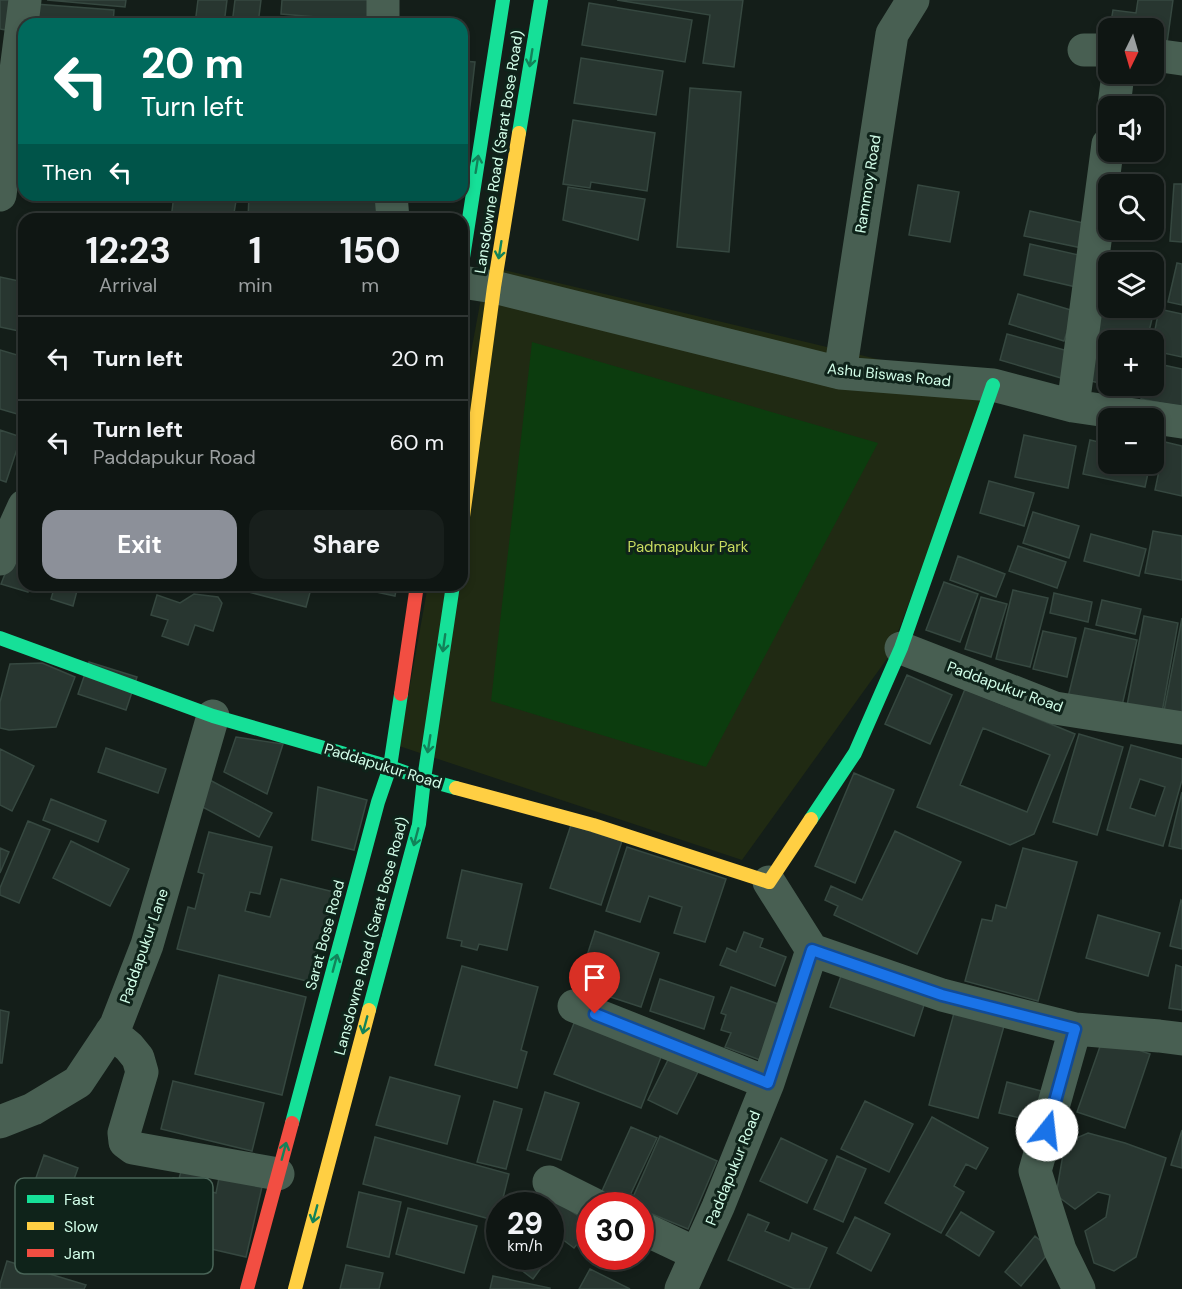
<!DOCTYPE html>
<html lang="en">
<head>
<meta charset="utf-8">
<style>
  :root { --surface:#0f1613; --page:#181f1c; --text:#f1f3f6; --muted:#9b9fa0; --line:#2f3533; --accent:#8c9099 }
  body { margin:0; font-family:"DM Sans",sans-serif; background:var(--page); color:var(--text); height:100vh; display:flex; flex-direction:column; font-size:22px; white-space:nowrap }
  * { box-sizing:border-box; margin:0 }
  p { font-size:20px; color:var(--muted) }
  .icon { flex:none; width:33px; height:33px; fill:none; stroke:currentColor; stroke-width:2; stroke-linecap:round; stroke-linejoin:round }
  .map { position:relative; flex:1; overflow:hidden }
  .panel { position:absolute; left:18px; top:213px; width:450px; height:378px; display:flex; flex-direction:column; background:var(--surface); border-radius:18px; box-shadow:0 3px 9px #0003,0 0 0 2px var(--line) }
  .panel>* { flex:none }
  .hud { position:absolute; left:18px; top:18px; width:450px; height:183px; border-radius:18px; box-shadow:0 3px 9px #0003,0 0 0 2px var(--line); background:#00695c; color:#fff; overflow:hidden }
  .needle { width:39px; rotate:185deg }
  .fabs { position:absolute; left:1098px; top:18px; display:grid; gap:12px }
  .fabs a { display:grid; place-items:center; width:66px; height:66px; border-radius:12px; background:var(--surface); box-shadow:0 3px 9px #0003,0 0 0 2px var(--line); font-size:30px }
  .speed { position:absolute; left:486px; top:1192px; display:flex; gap:12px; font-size:30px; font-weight:700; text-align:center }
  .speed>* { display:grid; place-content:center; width:78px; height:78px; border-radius:50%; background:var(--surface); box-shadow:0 3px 9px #0003,0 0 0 2px var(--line); line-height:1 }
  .speed small { font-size:15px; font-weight:400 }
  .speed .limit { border:9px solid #d22; background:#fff; color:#111 }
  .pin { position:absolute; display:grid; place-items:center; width:51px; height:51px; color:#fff; margin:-62px -26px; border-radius:50% 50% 50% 0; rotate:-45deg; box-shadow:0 0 6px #0007 }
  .pin .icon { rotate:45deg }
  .me { position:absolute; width:66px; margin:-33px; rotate:16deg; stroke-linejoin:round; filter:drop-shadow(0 0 4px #0008) }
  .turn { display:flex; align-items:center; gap:21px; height:126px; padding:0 24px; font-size:27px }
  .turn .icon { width:78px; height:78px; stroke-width:2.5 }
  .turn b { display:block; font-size:42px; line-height:51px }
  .then { display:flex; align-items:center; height:57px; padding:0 24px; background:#0003; gap:12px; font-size:22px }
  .eta { display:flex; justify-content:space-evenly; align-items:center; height:102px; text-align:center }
  .eta b { font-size:36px; font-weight:700; line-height:42px }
  .action { display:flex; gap:12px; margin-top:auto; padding:12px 24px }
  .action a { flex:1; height:69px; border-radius:18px; background:var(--accent); color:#fff; font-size:24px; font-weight:700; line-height:69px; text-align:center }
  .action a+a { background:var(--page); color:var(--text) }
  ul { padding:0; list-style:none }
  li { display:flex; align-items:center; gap:18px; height:84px; padding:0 24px; border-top:2px solid var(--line) }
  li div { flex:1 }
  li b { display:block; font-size:22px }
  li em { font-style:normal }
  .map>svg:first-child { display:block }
</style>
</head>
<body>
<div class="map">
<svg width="1182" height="1289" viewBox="0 0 1182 1289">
  <rect width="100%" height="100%" fill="#141e19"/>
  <path fill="#202a13" d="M487 266 990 386 889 656 742 860 399 746 428 585H462V401Z"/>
  <path fill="#0c3c0e" d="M532 342 878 443 706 767 491 701Z"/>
  <path fill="#283630" stroke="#364840" stroke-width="1.5" fill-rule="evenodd" d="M0 0H16L11 31 0 29Z
    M47 0H126L125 7Z
    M198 0H227L224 24H195Z
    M235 0H261L258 24H232Z
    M282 0H378L376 22 281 14Z
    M617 0H743L734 67 703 63 710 15Z
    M1138 0H1173L1167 43 1154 41V28H1110L1113 10 1136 13Z
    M589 3 692 20 685 62 582 45Z
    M35 4 114 10 113 24H34Z
    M581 58 663 71 656 115 574 103Z
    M462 61 475 62 467 133H462Z
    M690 88 741 92 729 252 677 247Z
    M573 120 655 133 647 191 591 182 590 188 563 184Z
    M1174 184H1182V242L1170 241Z
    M918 185 959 192 950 242 909 235Z
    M568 187 645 199 638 240 563 220Z
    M174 195H237L233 219H171Z
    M249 195H382L381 214 332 212V219H248Z
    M1030 211 1088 224 1082 248 1024 236Z
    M1030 244 1083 256 1076 287 1024 275Z
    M1109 256 1136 262H1108V285L1103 284Z
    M1177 263 1182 264V305L1168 302Z
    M0 277 24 282V332L0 327Z
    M1102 289 1108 291V308H1154V301L1156 302 1147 340H1108V385L1082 379Z
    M1018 294 1074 311 1064 341 1009 324Z
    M1159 309 1182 314V357L1154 351 1153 340Z
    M1007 334 1068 351 1061 378 1000 360Z
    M0 350 24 357V416L0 409Z
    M1154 363 1182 369V407L1141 399 1143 386H1154Z
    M0 430 21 437 6 482 0 480Z
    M1024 435 1076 446 1068 488 1015 477Z
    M1090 440 1108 444V464H1150L1145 487 1083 474Z
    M1165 442 1182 446V496L1155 490Z
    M989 481 1034 493 1024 526 980 513Z
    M1033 512 1079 526 1069 558 1023 543Z
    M24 526V585H74L78 587 73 606 51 599 53 592 30 585 28 592 1 584Z
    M1153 531 1182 536V580L1145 573Z
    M1091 534 1146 549 1139 576 1084 561Z
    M1018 546 1066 562 1057 588 1009 571Z
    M958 556 1005 574 996 597 950 580Z
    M944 582 978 594 960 642 926 630Z
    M243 585H312L306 607 241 590Z
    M344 585H397L395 596Z
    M1013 590 1048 598 1030 667 996 659Z
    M1054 593 1092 602 1088 622 1050 613Z
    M194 594 218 597 222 603 213 631 195 625 188 645 162 636 168 620 151 615 157 595 180 603Z
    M981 597 1007 604 991 657 965 649Z
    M1102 600 1141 609 1135 634 1096 625Z
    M1144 616 1178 623 1161 718 1126 711Z
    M1182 618V720L1163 716Z
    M1085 628 1137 640 1121 710 1068 697Z
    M1043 631 1076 638 1067 677 1033 669Z
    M89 662 137 677 126 710 78 694Z
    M42 663 75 677 56 727 9 730 0 728V702L10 664Z
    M907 675 952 695 930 744 885 724Z
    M965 689 1075 734 1034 834 1010 845 917 807ZM983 728 1050 755 1027 812 960 785Z
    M1079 734 1123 747 1097 835 1053 822Z
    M236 737 283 744 267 794 224 772Z
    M1131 745 1182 759V780L1163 846 1107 830ZM1140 779 1165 787 1155 816 1130 808Z
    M106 748 166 769 158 793 98 772Z
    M0 749 34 766 12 811 0 805Z
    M854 773 894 790 855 883 815 866Z
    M206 778 272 813 259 837 193 802Z
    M318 787 367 800 354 850 312 840Z
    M1182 792V849L1169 846Z
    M51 799 106 821 98 842 43 820Z
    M28 821 50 830 19 903 0 895V888Z
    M571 825 622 841 601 905 550 888Z
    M895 831 961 862 917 954 834 915 838 906 825 900 831 886 862 900Z
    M209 832 272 847 260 894 250 892 245 911 270 917 281 879 334 892 311 982 177 949 188 907 195 909 204 874 198 872Z
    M71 841 129 869 110 906 53 878Z
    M627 847 726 879 705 942 674 933 682 907 649 896 640 922 606 911Z
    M0 848 9 852 0 873Z
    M1023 848 1077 862 1038 1001 965 981 982 919 992 921 996 905 1006 908Z
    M462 870 522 884 507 950 479 944 477 950 461 946 462 941 447 938Z
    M1181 900 1182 901V949L1170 946Z
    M1098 915 1160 933 1148 976 1086 958Z
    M595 931 659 953 641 1007 577 986Z
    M744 932 763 939 760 947 786 957 775 986 720 965 727 948 736 952Z
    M1176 965 1182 967V1010L1169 1008Z
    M462 966 538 987 521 1050 527 1052 517 1088 435 1065Z
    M843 970 926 999 914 1036 830 1007Z
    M219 975 306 997 282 1095 195 1074Z
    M660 979 714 997 704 1029 650 1011Z
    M731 987 781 1005 760 1060 725 1047 731 1033 721 1030 726 1015 721 1013Z
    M0 1010 9 1012 2 1063H0Z
    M954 1013 1004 1026 978 1118 929 1105Z
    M576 1018 663 1052 641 1108 554 1074Z
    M1103 1038 1150 1054 1125 1128 1077 1112Z
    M673 1050 702 1064 677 1114 648 1100Z
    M390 1077 460 1096 447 1144 376 1125Z
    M173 1081 264 1103 252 1151 161 1129Z
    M1007 1082 1049 1093 1041 1123 999 1113Z
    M545 1092 579 1103 561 1160 527 1150Z
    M494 1101 522 1109 506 1169 477 1162Z
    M865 1101 913 1124 889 1172 841 1149Z
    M932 1117 988 1148 976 1169 966 1164 954 1186 964 1192 941 1233 885 1203Z
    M631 1127 657 1138 626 1204 601 1193Z
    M1182 1130V1168L1171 1165Z
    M1088 1133 1125 1143 1166 1158 1136 1257 1114 1271 1094 1263 1085 1231 1106 1217 1110 1195 1098 1192 1075 1209 1056 1195 1065 1143Z
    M660 1136 717 1161 688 1229 640 1209V1206L630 1204Z
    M375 1137 509 1174 501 1206H500L497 1221 363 1184Z
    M781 1138 827 1160 807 1203 760 1181Z
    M44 1155 78 1168 50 1247 16 1235Z
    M837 1156 866 1169 843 1222 814 1209Z
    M184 1160 211 1166 205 1190 216 1193 221 1168 264 1178 246 1257 159 1237 173 1178 179 1179Z
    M359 1192 401 1202 389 1257 347 1247Z
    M552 1198 590 1224V1242L583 1237 574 1248 562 1239 550 1255V1206H546Z
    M408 1208 477 1226 464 1273 396 1254Z
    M961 1212 994 1232 979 1256 946 1235Z
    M748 1214 769 1223 765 1231 789 1241 792 1233 827 1248 809 1289H795L728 1260Z
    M855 1217 890 1234 871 1271 837 1253Z
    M1035 1236 1051 1250 1021 1286 1005 1272Z
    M510 1257H549L533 1279 508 1260Z
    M7 1261 86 1285 84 1289H0V1284Z
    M346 1265 383 1273 379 1289H340Z
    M590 1269 630 1289H579Z
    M493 1276 550 1288V1289H490Z"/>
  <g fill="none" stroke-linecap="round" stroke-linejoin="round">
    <path stroke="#485f52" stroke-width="33" d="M383 0V24
      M1084 50H1108
      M1154 55 1182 59
      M1114 106 1118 74
      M0 195 25 0
      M391 195 393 219
      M462 282 494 287 840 373 993 385 1073 406 1182 422
      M840 373 892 34 913 0
      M1073 406 1108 144
      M0 559 24 506
      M901 648 1055 708 1182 728
      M812 950 942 995 1075 1029 1159 1036 1182 1039
      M574 1006 768 1083
      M1075 1029 1035 1171 1060 1250 1079 1289
      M111 1032 129 1047 138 1058 142 1072 124 1133 125 1142 133 1148 278 1174
      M0 1122 33 1109 78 1082 116 1025 147 945 213 716
      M549 1182 597 1206
      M640 1227 697 1254
      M681 1289 718 1207 768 1083 812 950 769 882"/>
    <path stroke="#16e098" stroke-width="14" d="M519 133 541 0
      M462 264 503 0
      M0 638 213 716 390 767 424 779 456 788
      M811 819 855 753 901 648 993 385
      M369 1010 419 824 424 779 453 585
      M292 1123 378 802 390 767 401 694"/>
    <path stroke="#ffcf43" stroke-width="14" d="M462 524 494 287 519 133
      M456 788 593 825 769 882 811 819
      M295 1289 369 1010"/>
    <path stroke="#f24e42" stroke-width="14" d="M401 694 417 585
      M247 1289 292 1123"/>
  </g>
  <defs><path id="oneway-shaft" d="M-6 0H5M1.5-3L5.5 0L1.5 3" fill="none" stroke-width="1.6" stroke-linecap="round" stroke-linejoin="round" transform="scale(1.5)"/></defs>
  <g stroke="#128259">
    <use href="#oneway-shaft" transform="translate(531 58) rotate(99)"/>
    <use href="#oneway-shaft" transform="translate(477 164) rotate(-81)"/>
    <use href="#oneway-shaft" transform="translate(500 250) rotate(99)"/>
    <use href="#oneway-shaft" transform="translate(444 643) rotate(98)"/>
    <use href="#oneway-shaft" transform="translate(429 744) rotate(99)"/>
    <use href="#oneway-shaft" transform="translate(416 837) rotate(105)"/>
    <use href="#oneway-shaft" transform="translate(335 963) rotate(-75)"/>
    <use href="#oneway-shaft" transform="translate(365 1025) rotate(105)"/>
    <use href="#oneway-shaft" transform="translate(284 1151) rotate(-75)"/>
    <use href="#oneway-shaft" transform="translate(315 1214) rotate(105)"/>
  </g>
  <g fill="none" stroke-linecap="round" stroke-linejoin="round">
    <defs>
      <path id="route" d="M595 1014 768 1083 812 950 942 995 1075 1029 1047 1130"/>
    </defs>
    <use href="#route" stroke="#114b97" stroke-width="15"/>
    <use href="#route" stroke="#1a73e8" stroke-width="10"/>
  </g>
  <g text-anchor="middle" stroke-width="6" stroke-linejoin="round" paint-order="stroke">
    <g font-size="15" fill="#d2fee9" stroke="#0f231a">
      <text transform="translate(499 152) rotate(-81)" y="5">Lansdowne Road (Sarat Bose Road)</text>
      <text transform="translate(868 184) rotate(-81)" y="5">Rammoy Road</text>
      <text transform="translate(889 375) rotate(6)" y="5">Ashu Biswas Road</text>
      <text transform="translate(1005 687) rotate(20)" y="5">Paddapukur Road</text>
      <text transform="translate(383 766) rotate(17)" y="5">Paddapukur Road</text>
      <text transform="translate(325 935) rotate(-75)" y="5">Sarat Bose Road</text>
      <text transform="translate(371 936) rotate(-75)" y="5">Lansdowne Road (Sarat Bose Road)</text>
      <text transform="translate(144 946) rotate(-71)" y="5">Paddapukur Lane</text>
      <text transform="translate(733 1168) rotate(-68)" y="5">Paddapukur Road</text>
    </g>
    <g font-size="15" fill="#c8dc60" stroke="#0f231a">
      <text x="688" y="552">Padmapukur Park</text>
    </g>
  </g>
  <rect x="15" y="1178" width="198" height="96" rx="9" fill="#0f231a" stroke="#4a6558" stroke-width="1.5"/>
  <rect x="27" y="1195" width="27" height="8" fill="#16e098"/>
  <rect x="27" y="1222" width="27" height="8" fill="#ffcf43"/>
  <rect x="27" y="1249" width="27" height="8" fill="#f24e42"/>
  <g font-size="16" fill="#d2fee9">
    <text x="64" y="1205">Fast</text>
    <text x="64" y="1232">Slow</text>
    <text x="64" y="1259">Jam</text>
  </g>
</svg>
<div class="fabs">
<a><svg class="needle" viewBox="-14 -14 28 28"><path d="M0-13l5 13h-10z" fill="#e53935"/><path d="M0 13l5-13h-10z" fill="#9b9fa0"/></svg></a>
<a><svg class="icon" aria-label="sound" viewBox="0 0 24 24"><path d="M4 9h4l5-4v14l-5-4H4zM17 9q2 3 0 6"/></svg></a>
<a><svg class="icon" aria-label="search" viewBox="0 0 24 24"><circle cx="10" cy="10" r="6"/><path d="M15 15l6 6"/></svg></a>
<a><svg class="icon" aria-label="layers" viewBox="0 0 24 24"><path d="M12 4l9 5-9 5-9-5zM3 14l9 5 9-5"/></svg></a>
<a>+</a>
<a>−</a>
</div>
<div class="speed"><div>29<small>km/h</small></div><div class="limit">30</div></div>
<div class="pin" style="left:595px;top:1014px;background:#d93025"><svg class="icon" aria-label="arrive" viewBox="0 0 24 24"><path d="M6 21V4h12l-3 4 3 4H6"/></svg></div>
<svg class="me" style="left:1047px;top:1130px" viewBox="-20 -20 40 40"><circle r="19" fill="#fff"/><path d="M0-13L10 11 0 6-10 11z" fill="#1a73e8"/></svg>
<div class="hud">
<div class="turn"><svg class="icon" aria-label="left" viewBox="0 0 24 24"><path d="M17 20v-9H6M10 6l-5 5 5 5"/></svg><div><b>20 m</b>Turn left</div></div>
<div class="then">Then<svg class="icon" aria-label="left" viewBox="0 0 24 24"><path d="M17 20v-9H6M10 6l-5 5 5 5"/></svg></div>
</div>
<section class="panel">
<div class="eta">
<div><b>12:23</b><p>Arrival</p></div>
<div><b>1</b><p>min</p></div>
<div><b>150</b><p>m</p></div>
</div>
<ul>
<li><svg class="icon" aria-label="left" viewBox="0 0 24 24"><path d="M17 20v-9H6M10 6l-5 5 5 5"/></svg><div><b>Turn left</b></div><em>20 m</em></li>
<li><svg class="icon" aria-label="left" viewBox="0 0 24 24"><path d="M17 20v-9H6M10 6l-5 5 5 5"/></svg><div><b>Turn left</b><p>Paddapukur Road</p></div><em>60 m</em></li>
</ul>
<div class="action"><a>Exit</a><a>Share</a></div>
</section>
</div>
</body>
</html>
